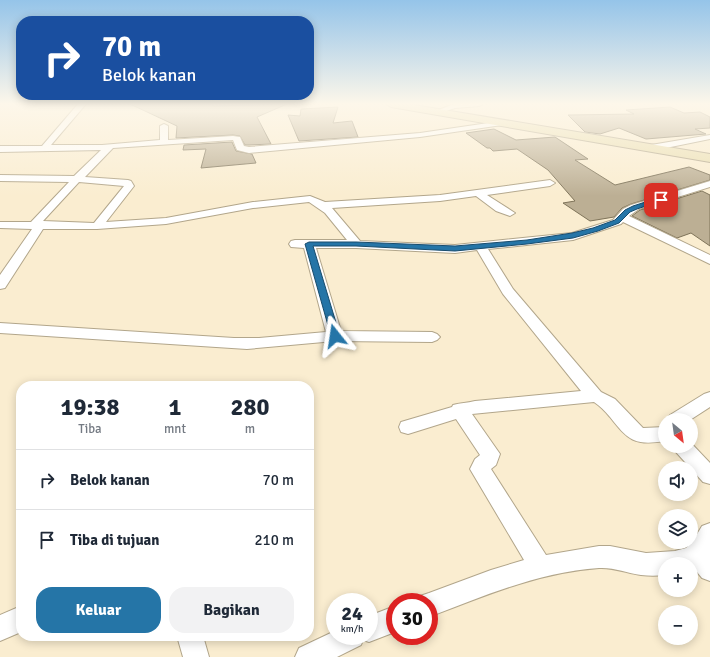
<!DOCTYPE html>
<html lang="id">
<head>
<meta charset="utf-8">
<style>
  :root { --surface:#fff; --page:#f2f2f3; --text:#1f2937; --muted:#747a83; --line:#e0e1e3; --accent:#2575a7 }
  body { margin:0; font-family:Signika,sans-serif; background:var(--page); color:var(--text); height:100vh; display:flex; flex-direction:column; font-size:15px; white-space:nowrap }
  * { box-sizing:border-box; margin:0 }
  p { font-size:13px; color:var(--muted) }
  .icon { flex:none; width:22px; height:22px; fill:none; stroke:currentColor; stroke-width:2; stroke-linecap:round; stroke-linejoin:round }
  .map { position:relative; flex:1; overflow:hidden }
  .drawer { position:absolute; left:16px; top:381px; width:298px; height:260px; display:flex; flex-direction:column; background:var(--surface); border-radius:16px; box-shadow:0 2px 10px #0003 }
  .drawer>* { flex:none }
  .top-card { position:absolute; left:16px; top:16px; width:298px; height:84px; border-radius:16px; box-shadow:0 2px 10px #0003; background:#1a4fa0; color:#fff; overflow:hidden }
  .needle { width:26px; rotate:151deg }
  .tools { position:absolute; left:658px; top:413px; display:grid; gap:8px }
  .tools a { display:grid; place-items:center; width:40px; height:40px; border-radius:50%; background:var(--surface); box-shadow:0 2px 10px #0003; font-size:20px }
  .speed { position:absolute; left:326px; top:593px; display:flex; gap:8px; font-size:20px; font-weight:700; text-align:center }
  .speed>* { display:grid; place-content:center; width:52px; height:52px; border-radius:50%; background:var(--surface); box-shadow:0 2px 10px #0003; line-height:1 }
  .speed small { font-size:10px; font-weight:400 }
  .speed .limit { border:6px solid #d22; background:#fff; color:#111 }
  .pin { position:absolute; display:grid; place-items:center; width:34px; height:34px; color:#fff; margin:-17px; border-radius:8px; box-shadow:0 2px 6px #0006 }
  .me { position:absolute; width:44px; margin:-22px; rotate:345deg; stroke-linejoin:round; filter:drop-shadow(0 0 3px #0008) }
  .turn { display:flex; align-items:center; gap:14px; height:84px; padding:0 20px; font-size:18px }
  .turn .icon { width:52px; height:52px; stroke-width:2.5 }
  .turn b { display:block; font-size:28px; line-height:34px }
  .eta { display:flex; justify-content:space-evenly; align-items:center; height:68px; text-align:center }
  .eta b { font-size:24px; font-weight:700; line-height:28px }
  .cta { display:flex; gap:8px; margin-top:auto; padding:8px 20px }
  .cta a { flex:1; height:46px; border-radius:16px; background:var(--accent); color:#fff; font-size:16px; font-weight:700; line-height:46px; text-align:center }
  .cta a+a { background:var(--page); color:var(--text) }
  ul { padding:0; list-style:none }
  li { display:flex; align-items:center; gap:12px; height:60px; padding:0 20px; border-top:1px solid var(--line) }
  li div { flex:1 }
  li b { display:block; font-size:15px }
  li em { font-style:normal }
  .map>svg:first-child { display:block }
</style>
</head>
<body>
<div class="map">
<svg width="710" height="657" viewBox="0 0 710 657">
  <rect width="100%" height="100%" fill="#faedd0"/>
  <path fill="#bcaf94" stroke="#7e7359" d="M130 104H213V106L287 104 257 117 271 144 249 145H245L240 136 233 135 176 138 177 126Z
    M338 107 333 123 352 121 358 137 299 141 288 115 300 116 301 109Z
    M670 107 684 113 700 112 710 117V128L695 129 706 134 646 139 619 128 600 134 585 132 568 115 634 114 626 110Z
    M494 129 516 140 555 137 588 159 575 160 615 185 689 167 710 175V180L631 204 622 208 614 217 590 221 563 203 575 201 548 170 517 149 493 151 490 148H487L466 133Z
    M232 142 236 151 252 154 256 163 201 168 206 149 183 150 184 145Z
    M702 191 710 195V246L691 233 677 238 632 216 640 210Z"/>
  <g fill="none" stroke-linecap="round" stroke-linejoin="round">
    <defs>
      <path id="street" d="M78 104H86L51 145H102L160 140V126L164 124 168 126V140L233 136 240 137 244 146 249 147 420 133 502 121 506 123 502 125 420 137 249 153 237 150 233 140 113 148 85 177 128 180 131 181 134 186 106 222 166 218 253 202 310 196 325 202 440 195 550 180 555 183 550 186 487 195 515 213 510 216 496 211 476 196 440 201 332 208 360 241 455 245 572 233 613 220 623 209 631 205 710 181V187L639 209 629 216 710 255V264L623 222 621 224 573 240 488 249 513 289 601 392 615 399 643 428 665 427V441C634 446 628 440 610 417 605 411 600 406 594 402L472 414 500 454 496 465 491 469 546 555 599 546H610L646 553 675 551 686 548 693 541 702 526 710 523V581L702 578 693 567 691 568V564H665V575C657 576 649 576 641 575 627 573 613 567 599 568 540 572 483 596 429 617V602H418L420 596 429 593 491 570 524 560 470 469 475 459 480 455 456 419 408 434 401 432 399 427 401 422 452 407 453 405C460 403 467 403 475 401L581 391 503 294 477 250 455 253 356 248H316L341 331 432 332 437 334 440 337 437 340 432 342 335 341 247 349 0 333V323L234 338H259L326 332 304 248 291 247 289 244 291 241 295 240H347L325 213 309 202 253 208 166 224 97 229H43L5 288 0 289V275L32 229 0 228V222H31L69 182 0 181V175L74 176 101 150 0 152V146H42ZM79 182 124 186 94 223 43 221Z
        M454 104H483L479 106 455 108 437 114 433 112Z
        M710 135V139L651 151 647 148 651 145Z
        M710 392V407L690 420H667L670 415 704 394Z
        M691 443 710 463V484L703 482 675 451 672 446H691Z
        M21 606V632L0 641V615Z
        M395 606V632L369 642 363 640 361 645 337 657H295L299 648 335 631V636H369V616Z
        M177 636H203L209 657H183Z"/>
      <path id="secondary" d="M386 104H408L710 154V162L391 107Z"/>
    </defs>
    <use href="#street" stroke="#b2a68b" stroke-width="2"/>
    <use href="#secondary" stroke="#b2a68b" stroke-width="2"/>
    <use href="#street" fill="#fff" fill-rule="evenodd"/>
    <use href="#secondary" fill="#ebe0b4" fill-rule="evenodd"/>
  </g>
  <linearGradient id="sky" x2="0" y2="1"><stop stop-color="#95c4e9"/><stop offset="0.53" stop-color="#fdf7ea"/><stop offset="1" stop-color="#fdf7ea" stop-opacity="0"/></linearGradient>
  <rect width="710" height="196" fill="url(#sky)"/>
  <path fill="#2575a7" stroke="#184c6d" d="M658 198 664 200 637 209 630 212 619 223 598 231 573 238 527 244 455 251 356 246H313L340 336 335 339 331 336 305 244 309 242H356L455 246 527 240 572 233 593 228 615 220 625 210 633 206Z"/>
</svg>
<div class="tools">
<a><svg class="needle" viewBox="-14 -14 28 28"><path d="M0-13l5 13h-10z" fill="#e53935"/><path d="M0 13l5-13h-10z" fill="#747a83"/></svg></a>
<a><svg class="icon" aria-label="sound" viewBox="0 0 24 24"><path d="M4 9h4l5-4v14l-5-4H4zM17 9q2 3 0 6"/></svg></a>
<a><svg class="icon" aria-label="layers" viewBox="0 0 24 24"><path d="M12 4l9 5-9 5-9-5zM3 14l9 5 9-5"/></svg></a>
<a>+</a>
<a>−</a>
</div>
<div class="speed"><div>24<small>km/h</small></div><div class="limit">30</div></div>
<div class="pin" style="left:661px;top:200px;background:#d93025"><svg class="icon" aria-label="arrive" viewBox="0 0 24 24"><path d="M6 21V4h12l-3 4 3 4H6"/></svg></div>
<svg class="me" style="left:335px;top:336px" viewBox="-20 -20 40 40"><path d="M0-17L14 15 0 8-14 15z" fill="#2575a7" stroke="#fff" stroke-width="4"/></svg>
<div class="top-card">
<div class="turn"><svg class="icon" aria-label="right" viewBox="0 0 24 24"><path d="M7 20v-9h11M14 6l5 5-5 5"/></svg><div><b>70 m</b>Belok kanan</div></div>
</div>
<section class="drawer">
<div class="eta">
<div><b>19:38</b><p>Tiba</p></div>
<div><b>1</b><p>mnt</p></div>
<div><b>280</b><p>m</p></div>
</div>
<ul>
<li><svg class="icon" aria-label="right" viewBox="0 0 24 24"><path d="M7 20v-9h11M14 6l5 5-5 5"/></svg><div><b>Belok kanan</b></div><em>70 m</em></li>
<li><svg class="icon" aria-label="arrive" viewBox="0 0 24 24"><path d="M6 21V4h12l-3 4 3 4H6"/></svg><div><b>Tiba di tujuan</b></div><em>210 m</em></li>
</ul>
<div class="cta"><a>Keluar</a><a>Bagikan</a></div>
</section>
</div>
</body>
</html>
